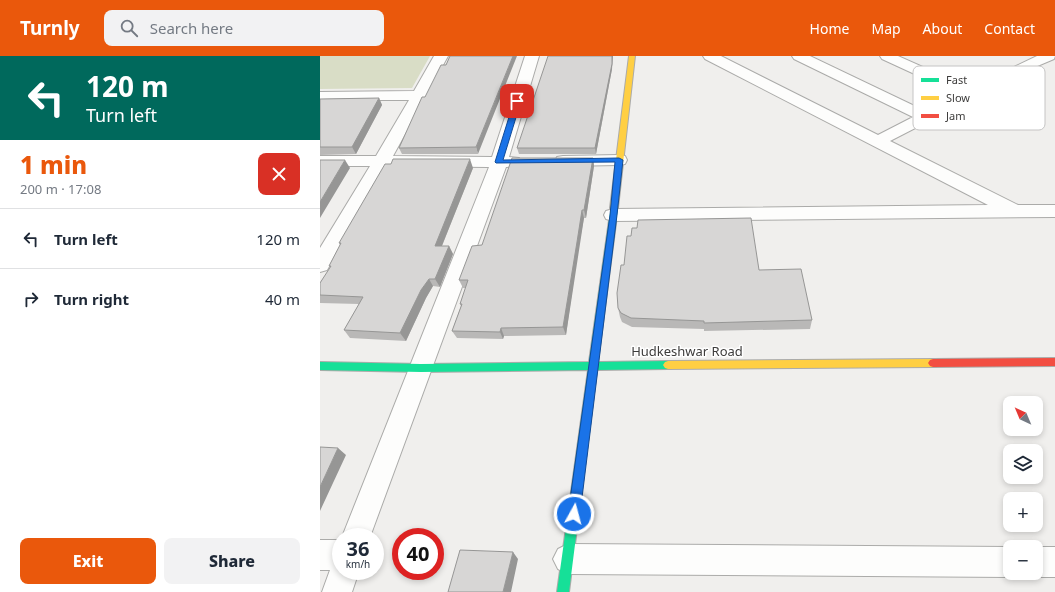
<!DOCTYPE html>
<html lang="en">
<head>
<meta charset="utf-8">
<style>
  :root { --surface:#fff; --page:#f2f2f3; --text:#1f2937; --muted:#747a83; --line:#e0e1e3; --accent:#ea580c }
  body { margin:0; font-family:"Noto Sans",sans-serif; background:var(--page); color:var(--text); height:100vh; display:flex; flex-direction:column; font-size:15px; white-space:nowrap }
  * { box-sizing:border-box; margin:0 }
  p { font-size:13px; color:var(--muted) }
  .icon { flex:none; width:22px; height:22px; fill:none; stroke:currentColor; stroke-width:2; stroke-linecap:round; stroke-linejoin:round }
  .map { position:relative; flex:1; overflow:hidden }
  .panel { display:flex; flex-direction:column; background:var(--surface); width:320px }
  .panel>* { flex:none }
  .banner { background:#00695c; color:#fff; overflow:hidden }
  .needle { width:26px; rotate:316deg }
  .fabs { position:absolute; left:683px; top:340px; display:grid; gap:8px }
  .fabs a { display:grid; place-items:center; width:40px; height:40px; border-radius:8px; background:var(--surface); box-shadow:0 2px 6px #0003; font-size:20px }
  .speed { position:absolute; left:12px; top:472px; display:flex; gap:8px; font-size:20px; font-weight:700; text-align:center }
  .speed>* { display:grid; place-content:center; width:52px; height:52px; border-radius:50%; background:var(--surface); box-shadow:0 2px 6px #0003; line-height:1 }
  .speed small { font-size:10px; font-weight:400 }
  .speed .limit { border:6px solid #d22; background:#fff; color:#111 }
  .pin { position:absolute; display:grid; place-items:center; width:34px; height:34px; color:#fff; margin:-17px; border-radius:8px; box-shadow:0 2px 6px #0006 }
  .me { position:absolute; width:44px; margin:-22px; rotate:7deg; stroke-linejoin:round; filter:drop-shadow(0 0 3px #0008) }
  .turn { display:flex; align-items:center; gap:14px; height:84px; padding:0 20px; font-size:18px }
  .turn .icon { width:52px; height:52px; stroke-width:2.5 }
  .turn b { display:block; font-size:28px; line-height:34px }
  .round { display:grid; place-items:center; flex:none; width:42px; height:42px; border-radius:8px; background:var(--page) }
  .summary { display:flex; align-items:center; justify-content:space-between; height:68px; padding:0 20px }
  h1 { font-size:24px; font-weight:800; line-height:30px; color:var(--accent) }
  .cta { display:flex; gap:8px; margin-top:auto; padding:8px 20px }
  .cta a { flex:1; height:46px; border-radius:8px; background:var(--accent); color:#fff; font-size:16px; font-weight:800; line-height:46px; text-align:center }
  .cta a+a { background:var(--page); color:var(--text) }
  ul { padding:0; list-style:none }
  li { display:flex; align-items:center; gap:12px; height:60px; padding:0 20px; border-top:1px solid var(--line) }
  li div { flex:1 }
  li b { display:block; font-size:15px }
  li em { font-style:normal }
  header { display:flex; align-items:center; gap:24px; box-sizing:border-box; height:56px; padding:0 20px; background:var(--accent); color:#fff }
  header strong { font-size:19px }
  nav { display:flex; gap:22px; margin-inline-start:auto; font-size:14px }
  .search { width:280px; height:36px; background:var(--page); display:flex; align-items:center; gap:10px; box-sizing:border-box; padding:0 14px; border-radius:8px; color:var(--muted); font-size:15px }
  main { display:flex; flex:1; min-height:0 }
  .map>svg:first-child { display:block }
</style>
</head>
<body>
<header>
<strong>Turnly</strong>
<div class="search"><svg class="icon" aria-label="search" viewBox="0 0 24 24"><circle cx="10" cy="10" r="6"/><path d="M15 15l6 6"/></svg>Search here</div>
<nav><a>Home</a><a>Map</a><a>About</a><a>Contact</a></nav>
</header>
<main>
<section class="panel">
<div class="banner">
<div class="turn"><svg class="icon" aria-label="left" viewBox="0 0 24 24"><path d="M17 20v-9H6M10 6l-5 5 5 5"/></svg><div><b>120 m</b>Turn left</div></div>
</div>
<div class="summary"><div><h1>1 min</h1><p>200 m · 17:08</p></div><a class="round" style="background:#d93025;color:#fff"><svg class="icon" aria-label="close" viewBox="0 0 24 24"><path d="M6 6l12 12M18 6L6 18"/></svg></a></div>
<ul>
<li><svg class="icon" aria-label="left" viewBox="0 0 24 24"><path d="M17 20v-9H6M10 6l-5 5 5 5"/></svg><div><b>Turn left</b></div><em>120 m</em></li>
<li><svg class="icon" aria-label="right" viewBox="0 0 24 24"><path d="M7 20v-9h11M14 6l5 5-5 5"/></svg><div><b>Turn right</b></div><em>40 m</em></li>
</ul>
<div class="cta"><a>Exit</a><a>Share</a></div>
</section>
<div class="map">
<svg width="735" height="536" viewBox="0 0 735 536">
  <rect width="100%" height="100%" fill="#f0efed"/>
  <path fill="#d9ddc6" d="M0 0H110L92 32 0 33Z"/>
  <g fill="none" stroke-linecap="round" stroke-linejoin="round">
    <defs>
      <path id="street" d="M114 0H128L73 100 172 101 205 0H219L189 101 199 102 201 106 199 110 186 111 50 481H22L169 111 67 110 7 214 0 216V192L50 110H0V100H56L89 44H0V36L94 35Z
        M383 0H401L558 79 593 61 474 3 472 0H490L605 55 638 38 562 3 560 0H578L650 32 717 0H735L734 3 708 14 570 85 698 149H735V161L293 165 286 163 284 159 286 155 293 153 668 149 385 3Z
        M299 99 305 100 307 104 305 108 299 109 243 110 237 109 235 105 237 101 243 100Z
        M0 484H21V515H39L32 536H2L10 514H0Z
        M248 488 690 491V517H699L690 521 248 518 238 513 233 503 238 493Z
        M716 491H735V521H716L707 517H716Z"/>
      <path id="fast" d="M291 150H294L298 152 278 306 348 305 351 306 353 309 351 312 348 313 277 314 249 536H237L268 314 101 316 0 314V306L101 308 269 306Z"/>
      <path id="slow" d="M309 0H315L298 152 294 154 290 152Z
        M613 303 616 304 618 307 616 310 613 311 348 313 345 312 343 309 345 306 348 305Z"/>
      <path id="jam" d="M735 302V310L613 311 610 310 608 307 610 304 613 303Z"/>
    </defs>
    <use href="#street" stroke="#ababa9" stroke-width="2"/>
    <use href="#fast" stroke="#ababa9" stroke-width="2"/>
    <use href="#slow" stroke="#ababa9" stroke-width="2"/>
    <use href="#jam" stroke="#ababa9" stroke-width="2"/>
    <use href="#street" fill="#fdfdfc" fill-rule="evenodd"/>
    <use href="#fast" fill="#16e098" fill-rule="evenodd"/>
    <use href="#slow" fill="#ffcf43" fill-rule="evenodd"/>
    <use href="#jam" fill="#f24e42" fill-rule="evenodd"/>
  </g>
  <path fill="#b9b8b7" d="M130 0 158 98H82L79 92 126 9Z
    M292 13 276 98H199L197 92Z
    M59 42 62 49 36 98 0 99V43Z
    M273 102 274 110 266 162H264L258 194 246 279 184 280 183 283 137 282 132 275 141 250 140 248 146 232H143L139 224 162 189Z
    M153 112 122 190H129L133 198 120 231 113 230 106 242 86 285 30 282 24 274 39 248 0 247V227L10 212 9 210 20 189 19 187Z
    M439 214 492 264 490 273 384 275V273L312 271 302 266 300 261 298 252Z"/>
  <path fill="#969695" d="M193 0H197L158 98 156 91Z
    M292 0H293L292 13 276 98 275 92Z
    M59 42 62 49 36 98 32 91Z
    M273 102 274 110 266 162 264 154Z
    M150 103 153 112 119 197 115 190Z
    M25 104 30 112 0 162V146Z
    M262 154 264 162 246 279 243 271Z
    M129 190 133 198 120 231 115 223Z
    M109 223 113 230 106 242 86 285 80 277 101 234Z
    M181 272 184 280 183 283 180 276Z
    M18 392 26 399 0 455V431Z
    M193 496 198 503 191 536H183Z"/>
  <path fill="#d7d6d5" stroke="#969695" d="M130 0H193L156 91 79 92 102 41H105L121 9H126Z
    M228 0H292V8L275 92H197Z
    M59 42 32 91H0V43Z
    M192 102H273L264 154H262L257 186 243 271 181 272 180 276 132 275 142 248H140L148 224H139L152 190 162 189Z
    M73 103H150L115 190H129L115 223H109L101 234 80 277 24 274 43 241 0 239V227L11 210H9L21 187H19L65 108H71Z
    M0 104H25L0 146Z
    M431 162 439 214 481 213 492 264 384 267V265L311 262 301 257 298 252 297 237 301 209H304L307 180H311L312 172H317L318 164Z
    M0 391 18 392 0 431Z
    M140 494 193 496 183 536H128Z"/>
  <path fill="#1a73e8" stroke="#114b97" d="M197 43 201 45 183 104 299 102 303 104 297 159 260 458 258 463 254 464 250 463 248 458 290 159 295 106 176 107 175 106 194 45Z"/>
  <g text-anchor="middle" stroke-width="3" stroke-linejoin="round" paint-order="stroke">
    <g font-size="13" fill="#3d3c3b" stroke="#fff">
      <text x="367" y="300">Hudkeshwar Road</text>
    </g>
  </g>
  <rect x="593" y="10" width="132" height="64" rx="6" fill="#fff" stroke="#c5c4c4" stroke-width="1"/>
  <rect x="601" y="22" width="18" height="4" fill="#16e098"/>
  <rect x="601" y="40" width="18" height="4" fill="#ffcf43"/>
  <rect x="601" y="58" width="18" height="4" fill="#f24e42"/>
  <g font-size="11" fill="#3d3c3b">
    <text x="626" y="28">Fast</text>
    <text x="626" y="46">Slow</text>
    <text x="626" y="64">Jam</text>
  </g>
</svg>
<div class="fabs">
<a><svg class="needle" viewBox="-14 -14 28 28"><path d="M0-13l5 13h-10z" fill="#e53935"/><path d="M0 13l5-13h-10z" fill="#747a83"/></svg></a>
<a><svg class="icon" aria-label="layers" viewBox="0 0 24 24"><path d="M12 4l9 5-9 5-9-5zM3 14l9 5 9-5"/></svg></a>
<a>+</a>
<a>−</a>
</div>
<div class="speed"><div>36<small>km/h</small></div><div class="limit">40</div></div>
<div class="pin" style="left:197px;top:45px;background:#d93025"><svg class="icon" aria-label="arrive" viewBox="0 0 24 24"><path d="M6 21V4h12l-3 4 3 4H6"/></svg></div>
<svg class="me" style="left:254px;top:458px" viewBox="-20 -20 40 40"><circle r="17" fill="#1a73e8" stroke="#fff" stroke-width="3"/><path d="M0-11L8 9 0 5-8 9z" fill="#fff"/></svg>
</div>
</main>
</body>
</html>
